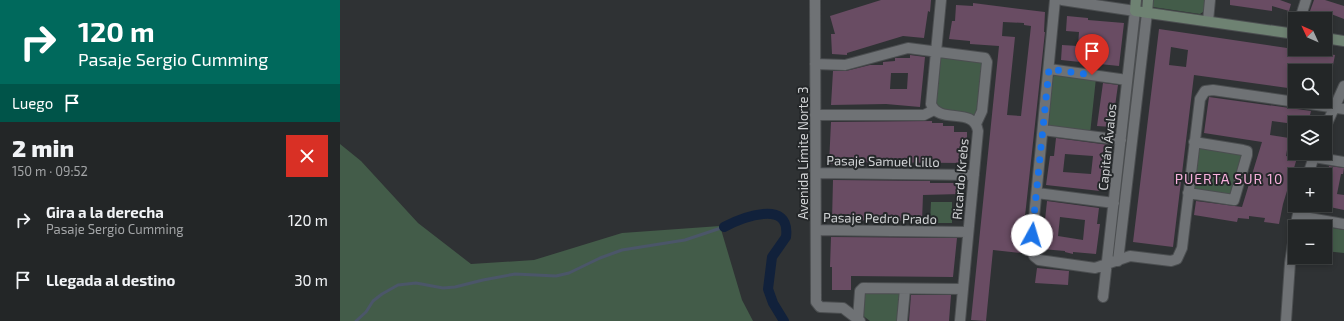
<!DOCTYPE html>
<html lang="es">
<head>
<meta charset="utf-8">
<style>
  :root { --surface:#232627; --page:#2b2e2f; --text:#f1f3f6; --muted:#a3a5a7; --line:#404344 }
  body { margin:0; font-family:"Exo 2",sans-serif; background:var(--page); color:var(--text); height:100vh; display:flex; flex-direction:column; font-size:15px; white-space:nowrap }
  * { box-sizing:border-box; margin:0 }
  p { font-size:13px; color:var(--muted) }
  .icon { flex:none; width:22px; height:22px; fill:none; stroke:currentColor; stroke-width:2; stroke-linecap:round; stroke-linejoin:round }
  .map { position:relative; flex:1; overflow:hidden }
  .drawer { display:flex; flex-direction:column; background:var(--surface); width:340px }
  .drawer>* { flex:none }
  .banner { background:#00695c; color:#fff; overflow:hidden }
  .needle { width:26px; rotate:314deg }
  .tools { position:absolute; left:948px; top:12px; display:grid; gap:8px }
  .tools a { display:grid; place-items:center; width:44px; height:44px; border-radius:0px; background:var(--surface); box-shadow:0 2px 6px #0003,0 0 0 1px var(--line); font-size:20px }
  .pin { position:absolute; display:grid; place-items:center; width:34px; height:34px; color:#fff; margin:-41px -17px; border-radius:50% 50% 50% 0; rotate:-45deg; box-shadow:0 0 4px #0007 }
  .pin .icon { rotate:45deg }
  .me { position:absolute; width:44px; margin:-22px; rotate:6deg; stroke-linejoin:round; filter:drop-shadow(0 0 3px #0008) }
  .turn { display:flex; align-items:center; gap:14px; height:84px; padding:0 12px; font-size:18px }
  .turn .icon { width:52px; height:52px; stroke-width:2.5 }
  .turn b { display:block; font-size:28px; line-height:34px }
  .then { display:flex; align-items:center; height:38px; padding:0 12px; background:#0003; gap:8px; font-size:15px }
  .round { display:grid; place-items:center; flex:none; width:42px; height:42px; border-radius:0px; background:var(--page) }
  .headline { display:flex; align-items:center; justify-content:space-between; height:68px; padding:0 12px }
  h1 { font-size:24px; font-weight:800; line-height:30px }
  ul { padding:0; list-style:none }
  li { display:flex; align-items:center; gap:12px; height:60px; padding:0 12px }
  li div { flex:1 }
  li b { display:block; font-size:15px }
  li em { font-style:normal }
  main { display:flex; flex:1; min-height:0 }
  .map>svg:first-child { display:block }
</style>
</head>
<body>
<main>
<section class="drawer">
<div class="banner">
<div class="turn"><svg class="icon" aria-label="right" viewBox="0 0 24 24"><path d="M7 20v-9h11M14 6l5 5-5 5"/></svg><div><b>120 m</b>Pasaje Sergio Cumming</div></div>
<div class="then">Luego<svg class="icon" aria-label="arrive" viewBox="0 0 24 24"><path d="M6 21V4h12l-3 4 3 4H6"/></svg></div>
</div>
<div class="headline"><div><h1>2 min</h1><p>150 m · 09:52</p></div><a class="round" style="background:#d93025;color:#fff"><svg class="icon" aria-label="close" viewBox="0 0 24 24"><path d="M6 6l12 12M18 6L6 18"/></svg></a></div>
<ul>
<li><svg class="icon" aria-label="right" viewBox="0 0 24 24"><path d="M7 20v-9h11M14 6l5 5-5 5"/></svg><div><b>Gira a la derecha</b><p>Pasaje Sergio Cumming</p></div><em>120 m</em></li>
<li><svg class="icon" aria-label="arrive" viewBox="0 0 24 24"><path d="M6 21V4h12l-3 4 3 4H6"/></svg><div><b>Llegada al destino</b></div><em>30 m</em></li>
</ul>
</section>
<div class="map">
<svg width="1004" height="321" viewBox="0 0 1004 321">
  <rect width="100%" height="100%" fill="#2f3234"/>
  <path fill="#435c49" d="M813 0H868L866 10 860 14 813 7Z
    M600 57 643 61 640 112 635 116 627 113 603 111 595 104Z
    M717 73 756 78 750 134 708 126 712 81 713 77Z
    M0 144 21 161 78 223 131 264 194 260 282 233 380 226 402 300 413 321H0Z
    M860 147 904 153 894 196 854 190 857 150Z
    M591 202H612V223H590Z
    M971 224 1004 230V253L985 251V227H965L966 225Z
    M561 291 560 321H530L522 315V293Z"/>
  <g fill="none" stroke-linecap="round" stroke-linejoin="round">
    <path stroke="#4b5669" stroke-width="3" d="M16 321 26 312 33 301 42 294 58 285 76 283 103 288 115 287 143 280 175 274 216 276 229 273 260 258 282 250 345 240 384 227"/>
    <path stroke="#11213b" stroke-width="10" d="M384 227C401 218 451 198 446 237L432 257 428 289 433 303 444 321"/>
  </g>
  <path fill="#694c63" fill-rule="evenodd" d="M541 0H591L590 12 588 11 584 38 563 36 507 53V55L492 54 491 34H495L490 16Z
    M890 0H940L951 4 949 11 932 6V11L890 5Z
    M974 0H985L1004 6V19L991 14 990 17 970 11Z
    M633 3 705 12 704 32H705L681 253 653 250 646 321 631 320 659 46 630 44V41L609 39 612 21H615L616 5 633 6ZM663 22 684 23V25L691 26 681 116 667 115 675 37 662 36Z
    M727 16 748 18V20L784 23 779 66 721 60 722 45 738 46 739 32 726 31Z
    M819 29 995 55 992 70 955 64V89L854 75 833 247 793 242ZM831 47 848 50 846 67 829 65Z
    M570 55 585 57 580 107 546 104 491 105 493 71H506L530 65H543V62L555 61V58H570ZM551 73H568L567 89H550Z
    M763 83 778 85 772 127 757 126Z
    M869 97 971 111 968 123H955V145L948 144 946 156 957 158 943 204 939 224 924 222 925 218 909 216V219L898 218 897 222 854 215 856 201 902 207 922 142 864 133ZM932 121 954 124 949 138 930 135Z
    M592 121V123H603V126H614V132H627V147H624L623 163 505 162 504 167H494V164H489L491 122Z
    M716 138 769 145 766 171 761 170 760 191 706 185 710 156H714ZM725 154 753 156 751 174 723 172Z
    M989 166 1004 168 1003 174H1001L997 194 1004 195V210L985 206V175H988Z
    M493 180 590 181V183H621L620 194 583 195 582 221 492 220Z
    M707 201 759 208 757 224H760L756 254 733 252V254L725 252V251L702 249ZM720 217 745 220 743 240 718 236Z
    M491 237 617 238 613 277 511 276V290H492V267H490Z
    M697 268 729 271 728 285 695 283Z
    M571 295H611L609 321H569Z"/>
  <g fill="none" stroke-linecap="round" stroke-linejoin="round">
    <defs>
      <path id="street" d="M475 0 476 302 480 307 503 308 520 321
        M601 0 591 104C599 125 634 106 638 131L620 321
        M715 0 691 249 694 256 699 260 755 268 790 256 831 261 837 259 842 248 860 99 865 91 873 90 1004 109
        M722 0 795 11 763 297
        M960 19 966 0
        M868 21 870 0
        M475 64 505 65 568 48 645 58 647 62 642 111 636 124
        M709 69 787 80
        M475 115H584L594 110
        M985 128 1004 86
        M703 130 781 140
        M974 157 1004 162
        M476 173 634 175
        M968 175 975 153
        M697 193 774 203
        M848 193 894 200 907 155V151L903 150 854 142
        M958 216 1004 224
        M956 223 960 205
        M476 230 628 232
        M778 261 807 13
        M518 319 520 291 523 288 623 289
        M562 321 565 289
        M946 321 950 263 955 230"/>
      <path id="secondary" d="M796 0 795 11 955 34
        M807 13 808 0
        M985 38 1004 41"/>
    </defs>
    <use href="#street" stroke="#4b4e50" stroke-width="12"/>
    <use href="#secondary" stroke="#4b4e50" stroke-width="12"/>
    <use href="#street" stroke="#6f7275" stroke-width="10"/>
    <use href="#secondary" stroke="#6e8272" stroke-width="10"/>
  </g>
  <g fill="none" stroke-linecap="round" stroke-linejoin="round">
    <path stroke="#1a73e8" stroke-width="7" stroke-dasharray="0 12.6" d="M692 235 709 69 752 75"/>
  </g>
  <g text-anchor="middle" stroke-width="4" stroke-linejoin="round" paint-order="stroke">
    <g font-size="13" fill="#d1d3d5" stroke="#25282a">
      <text transform="translate(767 147) rotate(-84)" y="5">Capitán Ávalos</text>
      <text transform="translate(463 153) rotate(-90)" y="5">Avenida Límite Norte 3</text>
      <text transform="translate(543 161) rotate(1)" y="5">Pasaje Samuel Lillo</text>
      <text transform="translate(620 179) rotate(-85)" y="5">Ricardo Krebs</text>
      <text transform="translate(540 218) rotate(1)" y="5">Pasaje Pedro Prado</text>
    </g>
    <g font-size="14" letter-spacing="1" fill="#f7b0dc" stroke="#25282a">
      <text x="889" y="184">PUERTA SUR 10</text>
    </g>
  </g>
</svg>
<div class="tools">
<a><svg class="needle" viewBox="-14 -14 28 28"><path d="M0-13l5 13h-10z" fill="#e53935"/><path d="M0 13l5-13h-10z" fill="#a3a5a7"/></svg></a>
<a><svg class="icon" aria-label="search" viewBox="0 0 24 24"><circle cx="10" cy="10" r="6"/><path d="M15 15l6 6"/></svg></a>
<a><svg class="icon" aria-label="layers" viewBox="0 0 24 24"><path d="M12 4l9 5-9 5-9-5zM3 14l9 5 9-5"/></svg></a>
<a>+</a>
<a>−</a>
</div>
<div class="pin" style="left:752px;top:75px;background:#d93025"><svg class="icon" aria-label="arrive" viewBox="0 0 24 24"><path d="M6 21V4h12l-3 4 3 4H6"/></svg></div>
<svg class="me" style="left:692px;top:235px" viewBox="-20 -20 40 40"><circle r="19" fill="#fff"/><path d="M0-13L10 11 0 6-10 11z" fill="#1a73e8"/></svg>
</div>
</main>
</body>
</html>
